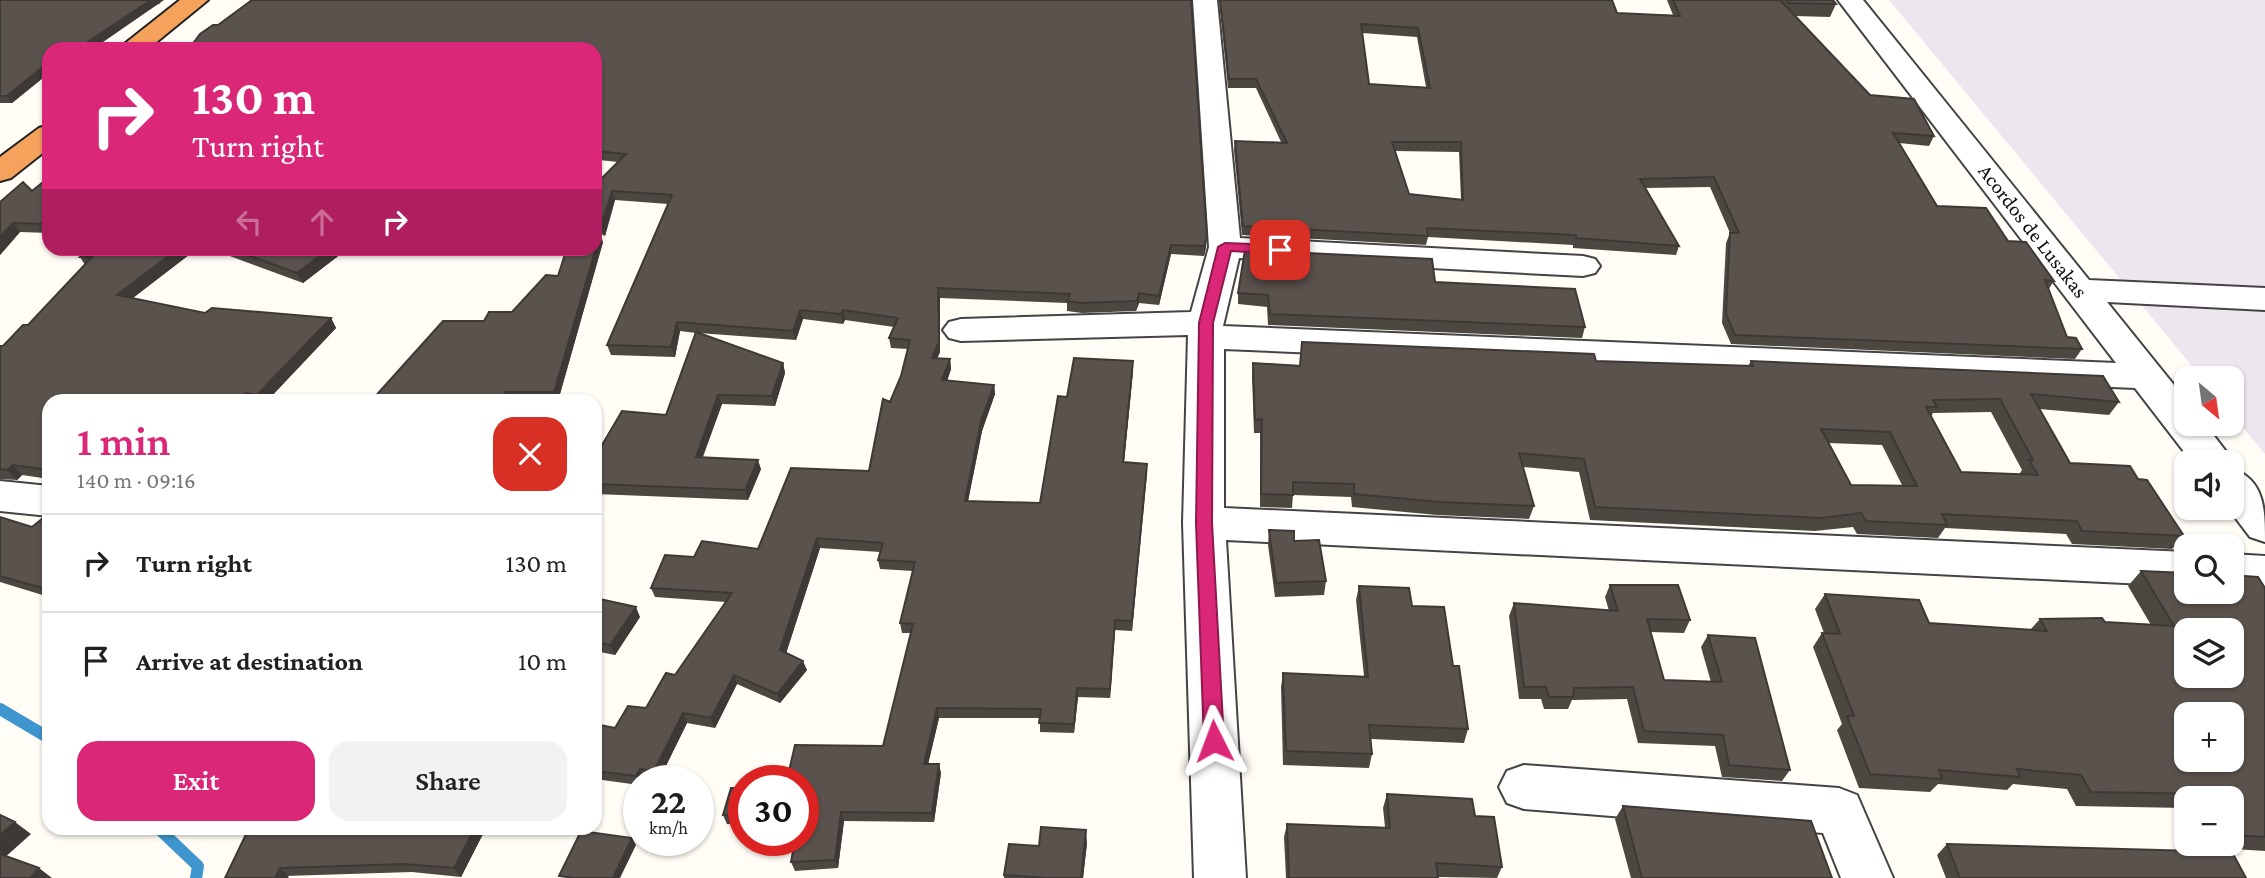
<!DOCTYPE html>
<html lang="en">
<head>
<meta charset="utf-8">
<style>
  :root { --surface:#fff; --page:#f2f2f2; --text:#202124; --muted:#757577; --line:#e0e0e0; --accent:#db2777 }
  body { margin:0; font-family:"Crimson Pro",serif; background:var(--page); color:var(--text); height:100vh; display:flex; flex-direction:column; font-size:26px; white-space:nowrap }
  * { box-sizing:border-box; margin:0 }
  p { font-size:23px; color:var(--muted) }
  .icon { flex:none; width:38px; height:38px; fill:none; stroke:currentColor; stroke-width:2; stroke-linecap:round; stroke-linejoin:round }
  .map { position:relative; flex:1; overflow:hidden }
  .panel { position:absolute; left:42px; top:394px; width:560px; height:441px; display:flex; flex-direction:column; background:var(--surface); border-radius:21px; box-shadow:0 2px 5px #0004 }
  .panel>* { flex:none }
  .banner { position:absolute; left:42px; top:42px; width:560px; height:214px; border-radius:21px; box-shadow:0 2px 5px #0004; background:#db2777; color:#fff; overflow:hidden }
  .needle { width:46px; rotate:151deg }
  .tools { position:absolute; left:2174px; top:366px; display:grid; gap:14px }
  .tools a { display:grid; place-items:center; width:70px; height:70px; border-radius:14px; background:var(--surface); box-shadow:0 2px 5px #0004; font-size:35px }
  .speed { position:absolute; left:623px; top:765px; display:flex; gap:14px; font-size:35px; font-weight:700; text-align:center }
  .speed>* { display:grid; place-content:center; width:91px; height:91px; border-radius:50%; background:var(--surface); box-shadow:0 2px 5px #0004; line-height:1 }
  .speed small { font-size:18px; font-weight:400 }
  .speed .limit { border:10px solid #d22; background:#fff; color:#111 }
  .pin { position:absolute; display:grid; place-items:center; width:60px; height:60px; color:#fff; margin:-30px; border-radius:14px; box-shadow:0 4px 10px #0006 }
  .me { position:absolute; width:77px; margin:-38px; rotate:357deg; stroke-linejoin:round; filter:drop-shadow(0 0 5px #0008) }
  .turn { display:flex; align-items:center; gap:24px; height:147px; padding:0 35px; font-size:32px }
  .turn .icon { width:91px; height:91px; stroke-width:2.5 }
  .turn b { display:block; font-size:49px; line-height:60px }
  .lanes { display:flex; align-items:center; height:66px; padding:0 35px; background:#0003; justify-content:center; gap:35px; direction:ltr }
  .lanes .off { opacity:.35 }
  .round { display:grid; place-items:center; flex:none; width:74px; height:74px; border-radius:21px; background:var(--page) }
  .overview { display:flex; align-items:center; justify-content:space-between; height:119px; padding:0 35px }
  h1 { font-size:42px; font-weight:600; line-height:52px; color:var(--accent) }
  .action { display:flex; gap:14px; margin-top:auto; padding:14px 35px }
  .action a { flex:1; height:80px; border-radius:21px; background:var(--accent); color:#fff; font-size:28px; font-weight:600; line-height:80px; text-align:center }
  .action a+a { background:var(--page); color:var(--text) }
  ul { padding:0; list-style:none }
  li { display:flex; align-items:center; gap:21px; height:98px; padding:0 35px; border-top:2px solid var(--line) }
  li div { flex:1 }
  li b { display:block; font-size:26px }
  li em { font-style:normal }
  .map>svg:first-child { display:block }
</style>
</head>
<body>
<div class="map">
<svg width="2265" height="878" viewBox="0 0 2265 878">
  <rect width="100%" height="100%" fill="#fffdf5"/>
  <path fill="#eee6ef" d="M1889 0H2265V454L2231 413V378H2202Z"/>
  <g fill="none" stroke-linecap="round" stroke-linejoin="round">
    <path stroke="#3f96cf" stroke-width="12" d="M0 709 49 738
      M158 828 198 866 196 878"/>
    <defs>
      <path id="minor" d="M1193 0H1217L1240 238 1583 256 1595 259 1600 266 1595 273 1583 276 1239 258 1223 326 2116 363 1838 0H1863L2089 280 2265 288V310L2107 302 2186 400V424H2205L2234 462 2231 466V462H2192L2135 388 1224 349V508L2186 552V586L1226 540 1246 878H1194L1183 523 1188 335 961 341 949 338 943 330 949 322 961 319 1191 312 1209 247Z
        M2231 468C2265 480 2265 509 2265 542L2250 537 2228 508H2231Z
        M0 481 49 486V516L0 511Z
        M2231 554 2265 556V590L2231 588Z
        M1524 765 1839 788 1857 795 1893 878H1841L1823 833 1524 809 1507 803 1499 787 1507 771Z"/>
      <path id="highway" d="M180 0H208L148 49H118Z
        M49 125V148L11 178 0 181V157L39 128Z"/>
    </defs>
    <use href="#minor" stroke="#444" stroke-width="4"/>
    <use href="#highway" stroke="#222" stroke-width="4"/>
    <use href="#minor" fill="#fff" fill-rule="evenodd"/>
    <use href="#highway" fill="#f5a25d" fill-rule="evenodd"/>
  </g>
  <path fill="#4d4742" fill-rule="evenodd" d="M0 0 161 3 49 49V73L12 103H0Z
    M1219 0H1612L1617 13 1673 15 1667 0H1833L1836 4 1830 17 1795 16 1870 95 1934 136 1929 146 1899 143 1937 206 2008 241 2054 281 2048 290 2067 337 2082 349 2075 359 1731 344 1722 323 1726 243 1730 233 1710 187 1645 188 1679 246 1676 255 1573 248V245L1428 237 1426 245 1242 235 1234 150 1235 141 1281 142 1256 88H1228ZM1362 33 1417 37 1426 87 1369 84ZM1395 151 1459 152 1461 199 1409 194Z
    M595 49 1206 247 1204 256 1171 254 1159 305 1139 303 1136 311 1082 313 1067 311V303L940 298V352L937 358 950 359 951 369 947 381 994 385 995 394 982 431 968 501 1040 503 1067 397 1133 371 1124 462 1147 464 1132 631 1115 630 1110 698 1078 697 1074 733 1040 732V718H939L928 764 941 773 934 822 844 821 838 868 795 871 791 862 883 746 911 633H902L900 623 913 571 880 569 878 560 880 552 820 548 786 653 807 670 780 703 737 684 715 728 687 723 659 780 645 778 639 780V785L595 779V724L615 728 646 708 675 675 726 602 655 597 651 588 694 557 758 549 869 471 890 402 901 376 908 349 891 348 889 338 894 327 845 320 843 324 803 319 796 340 698 333 783 363 785 373 775 406 722 404 703 457 761 469 748 500 595 494V457L666 415 696 333 680 331 675 357 611 355 607 345 668 204 615 200 605 236 595 230V185L618 162 599 160 596 152 595 153Z
    M49 177V233L20 232 0 255V202L32 191Z
    M603 242 558 401H371L484 321 512 312Z
    M89 248H198L132 298 205 313 331 318 336 328 267 401H49V479L22 475 17 480 0 479V346H3L28 325 85 265 80 257Z
    M208 248H378L373 251 346 250 303 283Z
    M1435 282 1585 327 1582 338 1268 325 1267 307 1238 304V293Z
    M1302 342 1596 361 1748 366 1751 361 2119 402 2109 415 2039 409 2070 463 2138 479 2184 536 2172 549 2072 544 2066 534 1945 528 1938 538 1857 534 1853 527 1815 531 1590 520 1579 472 1523 467 1534 506 1529 519 1437 515 1352 507 1351 497 1293 495 1292 508 1260 507V433H1254L1252 376 1253 363 1300 365ZM1991 412 2022 470 2020 473V475L1961 472 1931 417 1933 413ZM1828 443 1882 445 1902 485H1851Z
    M49 513V597L0 582V517L32 527Z
    M1269 530 1294 541 1326 581 1324 595 1275 597 1268 545Z
    M2141 571 2265 588V851L2218 848 2216 844H2231V798H2186V808L2076 806 2067 789 2013 784 2007 790 1938 784 1930 792 1859 788 1837 730 1842 724 1813 647 1822 633H1824L1815 609 1825 594 1929 623 2030 630 2040 619 2151 625 2128 586Z
    M1610 585 1690 620 1684 633 1650 632 1664 680 1711 682 1701 647 1708 635 1790 770 1782 781 1722 777 1715 746 1638 743 1627 699 1572 700 1568 709H1544L1541 699H1519L1509 616 1514 603 1609 611 1605 597Z
    M1359 586 1412 606 1453 666 1468 729 1464 743 1371 739 1372 754 1369 768 1283 765 1281 687 1283 673 1364 676 1356 600Z
    M595 598 640 617 615 655 595 651Z
    M744 788V825L727 824 723 815Z
    M1387 794 1475 816 1502 867 1497 878 1438 877V878H1286L1284 837 1287 824 1385 827 1383 808Z
    M1623 806 1832 878H1631L1615 819Z
    M325 828 323 832 376 833 379 828H486L461 877 412 872 225 878Z
    M1087 843 1083 878H1004V875L1039 846Z
    M1947 844 2246 878H1946L1937 855Z"/>
  <path fill="#3f3936" d="M151 0H164L93 49H77Z
    M45 65 49 73 12 103 7 96Z
    M600 134 603 143 595 153V140Z
    M612 191 615 200 605 236 601 226Z
    M13 223 20 232 0 255V237Z
    M600 234 603 242 558 401 554 392Z
    M1207 237 1206 247 1204 256V246Z
    M1171 245V254L1159 305V296Z
    M179 248H198L124 305 117 295Z
    M330 248H345L346 250 303 283 297 273Z
    M938 288 940 298V352L933 368 932 358Z
    M1139 293V303L1136 311 1137 301Z
    M800 310 803 319 796 340 793 331Z
    M843 310 845 320 843 324 841 314Z
    M331 318 336 328 267 401H261L257 395Z
    M677 322 680 331 675 357 671 347Z
    M950 359 951 369 944 390 942 380Z
    M1133 361V371L1123 472V462Z
    M783 363 785 373 775 406 772 396Z
    M994 385 995 394 982 431 966 511 965 501 981 421Z
    M505 392 509 401H501Z
    M246 393 251 401H239Z
    M718 395 722 404 699 466 696 457Z
    M758 460 761 469 748 500 745 490Z
    M1147 464V474L1132 631V621Z
    M13 465 22 475 17 480 7 470Z
    M595 528 599 538 595 548Z
    M817 538 820 548 784 660 780 650Z
    M636 607 640 617 615 655 610 645Z
    M1115 620V630L1110 698V689Z
    M803 661 807 670 780 703 777 694Z
    M734 675 737 684 715 728 711 718Z
    M1077 688 1078 697 1074 733V724Z
    M937 708 939 718 926 773 924 764Z
    M683 713 687 723 659 780 654 771Z
    M939 764 941 773 934 822 932 813Z
    M640 769 645 778 643 780H639V782L636 776Z
    M841 812 844 821 838 868 835 860Z
    M15 822 31 834 2 860 0 859V835Z
    M313 828H325L320 841 312 832Z
    M475 828H486L461 877 454 868Z
    M1086 830 1087 843 1083 878H1081Z
    M632 838 636 845 620 878H613Z
    M39 868 52 878H30Z
    M280 868 289 877 288 878H275Z"/>
  <path fill="#5a524d" stroke="#3f3936" stroke-width="2" fill-rule="evenodd" d="M0 0H151L77 49H49V65H45L7 96H0Z
    M252 0H1191L1207 237 1204 246 1171 245 1159 296 1139 293 1137 301 1081 303 1067 301 1070 294 938 288 939 342 932 358 950 359 942 380 994 385 981 421 965 501 1040 503 1058 396 1067 397 1074 358 1133 361 1123 462 1147 464 1132 621 1115 620 1110 689 1077 688 1074 724 1039 723 1041 709 937 708 924 764H939L932 813 841 812 835 860 791 862 795 840H803V780H787L795 745 883 746 913 624 900 623 915 562 878 560 883 543 817 538 780 650 803 661 777 694 734 675 711 718 683 713 654 771 640 769 636 776 595 771V724L615 728 628 706 646 708 666 673 675 675 732 593 651 588 665 555 694 557 702 541 758 549 791 468 869 471 883 399 890 402 901 376 910 340 889 338 898 318 843 310 841 314 800 310 793 331 677 322 671 347 607 345 672 195 612 191 601 226 595 223V185L626 154 595 151 600 134 595 140V49H189L200 34 213 25H218Z
    M1220 0H1612L1617 13 1680 16 1673 0H1780L1870 95 1914 99 1934 136 1893 133 1937 206 1986 208 2008 241 2026 242 2054 281 2045 280 2067 337 2076 338 2082 349 1735 335 1726 314 1730 233H1739L1714 177 1640 179 1679 246 1576 238V235L1427 228 1428 236 1243 226 1235 141 1287 143 1256 79H1229ZM1361 24 1418 28 1430 88 1369 84ZM1392 142H1461L1463 200 1409 194Z
    M1787 0H1833L1836 4 1788 3Z
    M49 177V224L13 223 0 237V202L23 182 32 191Z
    M595 234H600L554 392H505L501 401H371L443 321H484L489 312H512L546 275 558 276 567 248H595Z
    M89 248H179L117 295 205 313 212 308 331 318 257 395 246 393 239 401H49V470L13 465 7 470 0 469V346H3L23 325H28L92 257H80Z
    M228 248H330L297 273Z
    M1245 250 1432 259 1435 282 1575 289 1585 327 1270 314 1268 295 1238 293Z
    M696 332 783 363 772 396 718 395 696 457 758 460 745 490 595 484V457L622 411 666 415Z
    M1302 342 1594 354 1596 361 1753 366 1751 361 2103 376 2119 402 2031 394 2070 463 2130 466 2138 479 2147 480 2184 536 2082 531 2077 521 1942 514 1947 525 1866 521 1861 513 1822 518 1595 507 1584 459 1519 453 1534 506 1440 502 1354 494V484L1293 482V495L1261 494 1262 419 1255 420 1253 363 1300 366ZM2000 399 2033 460H2029L2038 475 1961 472 1926 407H1937L1933 400ZM1821 429 1890 432 1917 486 1851 485Z
    M49 513V590L0 576V517L32 527Z
    M1269 530 1294 531V541L1319 540 1326 581 1276 583Z
    M2141 571 2186 573V592H2231V575L2258 577 2265 588V837L2235 835 2231 828V798H2213L2211 794 2091 792 2081 775 2017 769 2020 777 1939 770 1942 779 1870 774 1847 716H1854L1822 633 1840 634 1825 594 1919 600 1929 623 2047 631 2040 619 2102 618 2105 622 2174 626ZM2186 630H2231V676H2186ZM2186 714H2231V760H2186Z
    M1610 585H1678L1690 620 1647 619 1664 680 1722 682 1708 635 1755 638 1790 770 1729 765 1723 735 1644 731 1633 687 1574 688 1573 697H1549L1546 687H1524L1514 603 1618 611Z
    M1359 586 1409 588 1412 606 1444 607 1453 666H1459L1468 729 1369 725 1372 754 1286 751 1283 673 1368 677Z
    M595 598 636 607 610 645 595 642Z
    M731 788H744V816L723 815Z
    M1387 794 1472 799 1475 816 1494 817 1502 867 1436 863 1438 878H1289L1287 824 1390 828Z
    M1623 806 1811 821 1832 878H1642Z
    M0 815 15 822 0 835Z
    M1041 827 1086 830 1081 878H1046L1004 875 1009 844 1039 846Z
    M249 828H313L312 832 376 833 379 828H475L454 868 404 864 280 868 275 878H225Z
    M581 831 632 838 613 878H574L559 876Z
    M1947 844 2232 852 2246 878H1960Z
    M0 854 39 868 30 878H0Z"/>
  <path fill="#db2777" stroke="#8e194d" stroke-width="2" d="M1225 243 1280 245 1287 250 1280 254 1231 251 1213 323 1212 523 1224 741 1221 748 1214 750 1207 748 1204 741 1196 523 1199 323 1218 247Z"/>
  <g text-anchor="middle" stroke-width="7" stroke-linejoin="round" paint-order="stroke">
    <g font-size="21" fill="#111" stroke="#fff">
      <text transform="translate(2033 231) rotate(52)" y="7">Acordos de Lusakas</text>
    </g>
  </g>
</svg>
<div class="tools">
<a><svg class="needle" viewBox="-14 -14 28 28"><path d="M0-13l5 13h-10z" fill="#e53935"/><path d="M0 13l5-13h-10z" fill="#757577"/></svg></a>
<a><svg class="icon" aria-label="sound" viewBox="0 0 24 24"><path d="M4 9h4l5-4v14l-5-4H4zM17 9q2 3 0 6"/></svg></a>
<a><svg class="icon" aria-label="search" viewBox="0 0 24 24"><circle cx="10" cy="10" r="6"/><path d="M15 15l6 6"/></svg></a>
<a><svg class="icon" aria-label="layers" viewBox="0 0 24 24"><path d="M12 4l9 5-9 5-9-5zM3 14l9 5 9-5"/></svg></a>
<a>+</a>
<a>−</a>
</div>
<div class="speed"><div>22<small>km/h</small></div><div class="limit">30</div></div>
<div class="pin" style="left:1280px;top:250px;background:#d93025"><svg class="icon" aria-label="arrive" viewBox="0 0 24 24"><path d="M6 21V4h12l-3 4 3 4H6"/></svg></div>
<svg class="me" style="left:1214px;top:741px" viewBox="-20 -20 40 40"><path d="M0-17L14 15 0 8-14 15z" fill="#db2777" stroke="#fff" stroke-width="4"/></svg>
<div class="banner">
<div class="turn"><svg class="icon" aria-label="right" viewBox="0 0 24 24"><path d="M7 20v-9h11M14 6l5 5-5 5"/></svg><div><b>130 m</b>Turn right</div></div>
<div class="lanes"><svg class="icon off" aria-label="left" viewBox="0 0 24 24"><path d="M17 20v-9H6M10 6l-5 5 5 5"/></svg><svg class="icon off" aria-label="ahead" viewBox="0 0 24 24"><path d="M12 20V5M6 11l6-6 6 6"/></svg><svg class="icon" aria-label="right" viewBox="0 0 24 24"><path d="M7 20v-9h11M14 6l5 5-5 5"/></svg></div>
</div>
<section class="panel">
<div class="overview"><div><h1>1 min</h1><p>140 m · 09:16</p></div><a class="round" style="background:#d93025;color:#fff"><svg class="icon" aria-label="close" viewBox="0 0 24 24"><path d="M6 6l12 12M18 6L6 18"/></svg></a></div>
<ul>
<li><svg class="icon" aria-label="right" viewBox="0 0 24 24"><path d="M7 20v-9h11M14 6l5 5-5 5"/></svg><div><b>Turn right</b></div><em>130 m</em></li>
<li><svg class="icon" aria-label="arrive" viewBox="0 0 24 24"><path d="M6 21V4h12l-3 4 3 4H6"/></svg><div><b>Arrive at destination</b></div><em>10 m</em></li>
</ul>
<div class="action"><a>Exit</a><a>Share</a></div>
</section>
</div>
</body>
</html>
